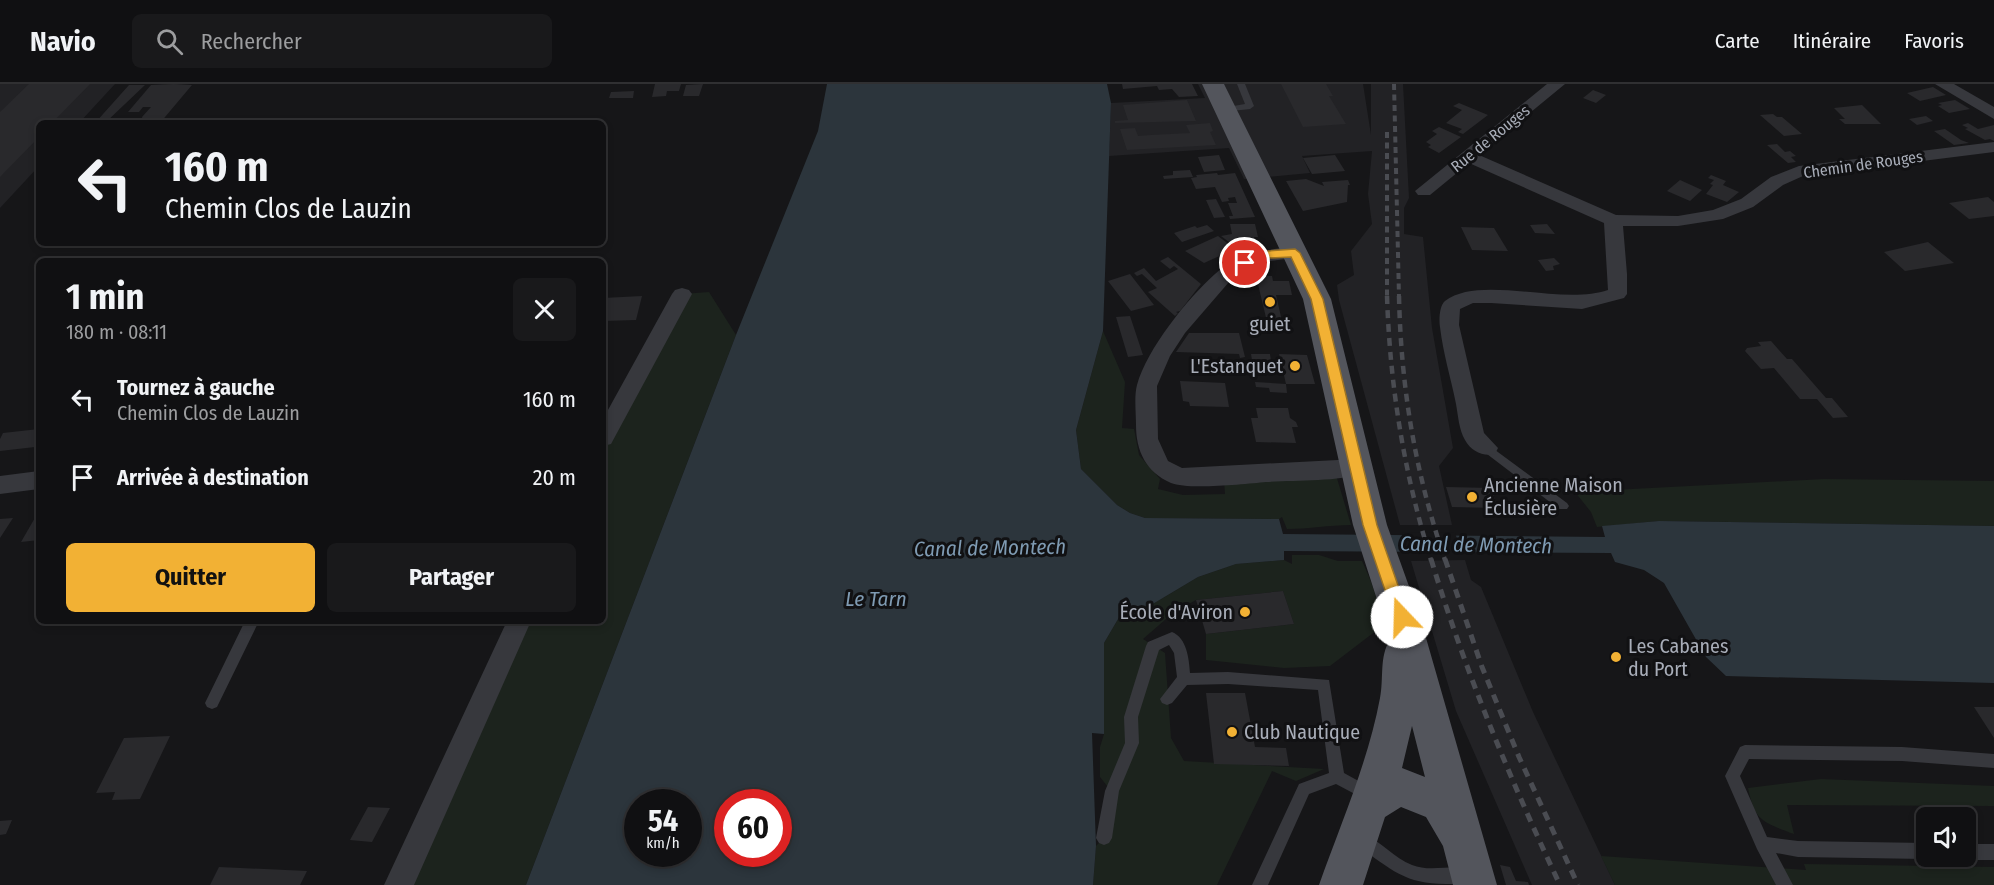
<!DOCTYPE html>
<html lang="fr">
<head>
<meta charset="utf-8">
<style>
  :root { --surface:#101012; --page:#19191b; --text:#f1f3f6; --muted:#9c9d9f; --line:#303032; --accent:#f2b134 }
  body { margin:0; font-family:"Fira Sans Condensed",sans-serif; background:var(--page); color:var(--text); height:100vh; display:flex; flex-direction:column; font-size:22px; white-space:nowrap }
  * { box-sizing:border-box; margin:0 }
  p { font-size:20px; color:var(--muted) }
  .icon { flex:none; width:33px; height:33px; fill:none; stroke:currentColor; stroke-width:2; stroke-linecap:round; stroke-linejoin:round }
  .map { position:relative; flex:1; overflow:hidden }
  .panel { position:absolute; left:36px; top:174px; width:570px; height:366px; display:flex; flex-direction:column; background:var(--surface); border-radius:9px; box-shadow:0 3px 9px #0003,0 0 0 2px var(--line) }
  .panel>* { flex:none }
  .top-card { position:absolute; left:36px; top:36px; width:570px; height:126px; border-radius:9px; box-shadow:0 3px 9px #0003,0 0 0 2px var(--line); background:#101012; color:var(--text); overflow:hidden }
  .fabs { position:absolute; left:1916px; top:723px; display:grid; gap:12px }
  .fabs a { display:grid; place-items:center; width:60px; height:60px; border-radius:9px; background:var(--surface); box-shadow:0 3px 9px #0003,0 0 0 2px var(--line); font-size:30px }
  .speed { position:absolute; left:624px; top:705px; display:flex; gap:12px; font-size:30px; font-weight:700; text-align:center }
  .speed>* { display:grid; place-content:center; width:78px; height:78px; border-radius:50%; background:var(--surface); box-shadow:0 3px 9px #0003,0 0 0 2px var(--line); line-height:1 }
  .speed small { font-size:15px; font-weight:400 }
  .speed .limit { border:9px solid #d22; background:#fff; color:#111 }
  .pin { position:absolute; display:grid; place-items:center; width:51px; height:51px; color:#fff; margin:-26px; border:3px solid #fff; border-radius:50%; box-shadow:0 2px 6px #0007 }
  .me { position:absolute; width:66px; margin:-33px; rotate:339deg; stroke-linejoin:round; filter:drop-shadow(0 0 4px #0008) }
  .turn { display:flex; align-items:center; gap:21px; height:126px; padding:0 30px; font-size:27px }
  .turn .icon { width:78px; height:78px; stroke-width:2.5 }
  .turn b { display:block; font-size:42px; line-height:51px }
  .round { display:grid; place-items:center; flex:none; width:63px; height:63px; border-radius:9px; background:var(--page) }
  .overview { display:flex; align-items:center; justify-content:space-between; height:102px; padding:0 30px }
  h1 { font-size:36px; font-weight:700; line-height:45px }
  .button { display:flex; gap:12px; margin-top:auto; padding:12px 30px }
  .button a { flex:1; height:69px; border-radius:9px; background:var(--accent); color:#111; font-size:24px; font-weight:700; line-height:69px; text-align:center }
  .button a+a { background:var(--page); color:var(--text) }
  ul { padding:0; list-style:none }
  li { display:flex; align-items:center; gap:18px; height:78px; padding:0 30px }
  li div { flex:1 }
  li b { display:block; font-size:22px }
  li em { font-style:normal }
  header { display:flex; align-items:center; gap:36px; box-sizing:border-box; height:84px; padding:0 30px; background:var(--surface); border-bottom:2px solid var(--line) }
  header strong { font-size:28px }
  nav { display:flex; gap:33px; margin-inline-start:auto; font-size:21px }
  .search { width:420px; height:54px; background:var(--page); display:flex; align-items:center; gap:15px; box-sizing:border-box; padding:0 21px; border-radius:9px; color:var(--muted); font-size:22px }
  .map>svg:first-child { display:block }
</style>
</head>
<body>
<header>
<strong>Navio</strong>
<div class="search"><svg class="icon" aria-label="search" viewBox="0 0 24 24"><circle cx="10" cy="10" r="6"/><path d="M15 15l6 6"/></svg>Rechercher</div>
<nav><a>Carte</a><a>Itinéraire</a><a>Favoris</a></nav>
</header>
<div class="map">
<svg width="1994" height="801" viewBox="0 0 1994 801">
  <rect width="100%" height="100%" fill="#161618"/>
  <path fill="#222225" d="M0 0H115L79 39H39V82L0 124Z
    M1198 0H1363L1371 51V0H1403L1409 114 1404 124V150L1423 153 1432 244 1453 364 1439 382 1452 441H1400L1339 216 1337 201 1354 191 1351 167 1372 140 1368 110 1372 67 1302 72 1310 89 1244 95 1229 64 1109 72 1111 19 1205 14Z
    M1465 476 1471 496 1481 503 1533 628 1615 801H1532L1456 627 1411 477Z"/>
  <path fill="#1c231d" d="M709 208 736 251 526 801H399L519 537H603V354L682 210Z
    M1103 247 1125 298 1122 344 1134 345 1139 371 1160 395 1158 405 1183 411 1225 410 1224 396 1336 391 1351 441C1329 441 1309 445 1287 445L1282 433 1279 435 1145 434 1130 429 1117 421 1081 385 1076 346Z
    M1824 395 1994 397V442L1659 437 1597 443 1591 428 1575 408Z
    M1292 471H1319L1338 477H1362C1372 498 1380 520 1381 543L1330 582 1284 584 1206 576V550L1294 540 1283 507 1196 516 1174 528 1143 555 1165 569 1171 654 1184 677 1324 685 1296 697 1272 687 1217 801H1093L1096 762 1104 754 1112 708 1100 693V663L1104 650V559L1121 530H1136L1198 493 1236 480 1284 476 1292 480Z
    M1821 695 1994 702V722L1787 721 1794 750C1763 738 1755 738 1748 704Z
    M1601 772 1806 786 1804 780 1994 783V801H1615Z"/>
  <path fill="#2c353c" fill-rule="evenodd" d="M827 0H1107L1111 19 1103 247 1076 346 1081 385 1117 421 1130 429 1145 434 1279 435 1283 450 1605 453 1602 442 1659 437 1994 442V599L1726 592 1706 573 1664 499 1644 486 1615 478 1611 469 1284 467V476L1236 480 1198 493 1136 530H1121L1104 559V650L1092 649 1096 762 1093 801H526L736 251 818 47ZM638 718H688V770H638ZM728 718H778V770H728Z"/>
  <path fill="#161618" d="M1402 448 1455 449 1463 471H1409Z"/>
  <path fill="#29292c" d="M29 0H90L52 39H39V53L0 93V28Z
    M174 0 192 1 160 39 143 37 142 33 151 23H143L139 28H128L151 1Z
    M655 0H681L679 7H667L666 12 652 13Z
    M703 0 699 12H683L686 1Z
    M1122 0H1192L1198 12 1179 13 1172 5 1159 6 1157 2 1123 5Z
    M1281 0H1326L1333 12H1329L1346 40 1303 43Z
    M129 1H145L105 39H95Z
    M1933 3 1946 11 1920 17 1907 9Z
    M1593 6 1606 11 1596 19 1583 14Z
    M634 7 633 14H609L611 8Z
    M1187 16 1196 37 1115 39V37L1128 36 1123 21Z
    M1955 16 1970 25 1949 29 1938 22 1942 21 1938 19Z
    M1459 19 1488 31 1463 50 1458 48 1462 45 1446 39 1462 26 1453 22Z
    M1862 21 1881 40H1845L1839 35H1845L1834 24Z
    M1773 30 1777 33H1782L1802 50 1784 52 1760 31Z
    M1926 32 1933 37 1917 41 1909 35Z
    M1210 39 1213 47 1210 48 1216 61 1127 66 1120 45 1135 44 1138 52 1151 51 1190 49 1186 41Z
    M1968 39 1978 45 1994 41V57L1990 55 1985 56 1965 45 1968 44 1962 41Z
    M1439 43 1461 53 1439 69 1428 63 1431 61 1426 58 1437 50 1432 47Z
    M1945 45 1961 56 1969 59 1954 61 1934 47Z
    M1777 60 1785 68 1790 67 1796 72 1791 73 1796 78 1788 79 1767 61Z
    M1219 71 1225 86 1204 88 1198 73Z
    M1335 71 1345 87 1312 90 1303 74Z
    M1190 86 1193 93 1164 95 1163 92 1173 91V87Z
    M1217 89 1218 91 1235 89 1255 133 1230 135 1229 132H1233L1228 119H1237L1235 113 1228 114 1229 117 1222 118 1215 103 1196 105 1191 94 1197 93 1196 91Z
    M1711 91 1726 97 1723 101 1739 108 1727 118 1706 110 1713 101 1710 100 1714 96 1708 94Z
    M1306 95 1324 102 1322 98 1348 96 1350 101H1348L1347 118 1303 127 1286 97Z
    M1680 96 1702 106 1690 117 1667 107Z
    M1988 113 1994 118V132L1969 135 1949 119Z
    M1216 115 1225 133 1214 134 1206 116Z
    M1230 140H1255L1258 153H1254L1256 161H1233L1221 152 1232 150Z
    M1547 140 1555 150 1535 149 1530 141Z
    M1207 141 1214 147 1182 158 1174 149 1195 142 1197 144Z
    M1461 143 1494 144 1508 167 1472 166Z
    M1218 152 1235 165 1204 179 1185 167Z
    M1928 158 1954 179 1905 187 1884 168Z
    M1168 173 1201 200 1180 227 1176 228 1178 229 1175 232 1148 208 1157 204 1142 190 1137 192 1134 189 1144 184 1156 197 1178 185 1174 182 1170 185 1160 177Z
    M1554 174 1560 180 1553 182 1554 186 1546 187 1538 176Z
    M1130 190 1154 221 1131 227 1108 197Z
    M1256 192H1272L1273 197H1289L1292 211H1276L1284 246H1269Z
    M642 212 636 236 603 237V214Z
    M1130 232 1143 271 1128 273 1116 233Z
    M1189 249H1239L1245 273 1240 274 1239 270 1176 268Z
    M1771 257 1787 275H1792L1826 314H1832L1848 333 1833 334 1817 315H1800L1774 284 1761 285 1745 267 1747 264 1761 262 1758 258Z
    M1251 270H1270L1271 277 1252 276Z
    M1279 270 1307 271 1315 300H1286Z
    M1180 297 1225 299 1229 323 1190 322 1189 318 1183 317Z
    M1255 298 1286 300 1287 309 1270 308 1269 304 1256 303Z
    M1256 324H1288L1290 334 1296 338 1298 343H1292L1296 359 1256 358 1251 334H1258Z
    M39 345V355L35 363 0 367V355L3 349Z
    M1446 403 1491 404 1498 424 1452 423Z
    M39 431V456L21 458 36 432Z
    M13 434 0 454V435Z
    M1283 507 1294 540 1206 550 1196 516Z
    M1206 609H1245L1255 663 1286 664 1289 682 1214 680Z
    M1974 623H1994V654Z
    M170 652 140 715 112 716 115 708 96 709 124 654Z
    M368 723 390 724 372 758 350 756Z
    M12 736 6 750 0 751V737Z
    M1500 781 1510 783 1516 797 1528 798 1529 801H1506Z
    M219 783 307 787 300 801H210Z"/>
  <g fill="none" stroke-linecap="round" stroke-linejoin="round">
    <path fill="#37383d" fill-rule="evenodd" d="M1237 0H1245L1254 22 1250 25 1222 28V24L1245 20Z
      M1487 360 1567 419 1569 422 1567 425H1559L1483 367 1481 364 1483 361Z
      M245 537H259L217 623 212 625 207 623 205 619Z
      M1172 548C1187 554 1189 575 1190 589L1228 588 1329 596 1344 689 1373 705 1375 710 1373 715 1368 717 1336 700 1309 710 1268 801H1252L1299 700 1329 689 1318 606 1228 600 1187 601 1172 619 1167 621 1162 619 1160 615 1177 593 1174 569 1169 561 1159 566 1138 633 1139 659 1119 707 1112 754 1109 759 1104 761 1099 759 1096 754 1105 707 1125 659 1124 633 1146 562 1148 558Z
      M1745 661 1902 663 1994 670V684L1902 677 1749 675 1740 692 1767 753 1798 757 1926 759V772H1931L1926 775 1798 773 1776 769 1793 801H1776L1757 765 1725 692 1740 663Z
      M1363 750C1381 757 1394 774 1412 781 1431 789 1455 779 1474 786L1476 792 1474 798C1466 801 1458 800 1450 800 1406 801 1392 786 1358 762L1355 757 1358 752Z
      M1965 760H1994V776H1965L1960 773 1965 772Z"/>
    <path fill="#37383d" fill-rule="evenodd" d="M1547 0H1565L1479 71 1616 131 1678 132 1713 126 1741 115 1771 93 1799 82 1994 58V68L1803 92 1783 101 1753 123 1723 135 1678 142H1623L1627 190V210L1624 214 1582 225 1491 219H1473L1460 225 1459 241 1484 349 1498 364 1495 370C1483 373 1471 367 1465 356 1459 346 1458 331 1456 320 1451 295 1443 269 1440 243 1439 237 1439 222 1445 217 1480 190 1561 222 1608 206L1604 139 1469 79 1430 111H1418L1415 107Z
      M1935 0H1954L1994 23V35Z
      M1295 163 1302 165 1304 169 1302 173 1270 177 1252 183 1229 198 1185 249 1170 272 1157 302 1158 355 1168 377 1182 384 1357 375 1365 377 1368 383 1365 389C1336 398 1296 396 1266 398 1245 400 1188 406 1171 399 1146 388 1136 367 1136 341 1136 329 1134 312 1137 301 1147 265 1187 215 1215 190 1237 170 1266 165 1295 163Z
      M682 204 689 206 692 210 611 360 603 362V335L672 210 675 206Z
      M39 387V405L0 410V392Z
      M507 537H531L414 801H384Z"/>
    <path fill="#53555c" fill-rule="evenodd" d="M1202 0H1224L1331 215 1387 441 1420 533 1497 801H1453L1443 762 1426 733 1401 723 1385 733 1363 801H1319C1341 739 1368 678 1380 614 1384 595 1379 572 1390 556L1353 441 1303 215ZM1412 642 1425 693 1402 684Z"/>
    <path stroke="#4a4c52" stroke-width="4" stroke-dasharray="6 4.5" stroke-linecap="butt" d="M1394 0 1399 213
      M1387 48V213"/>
    <path stroke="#4a4c52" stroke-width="4.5" stroke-dasharray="8 6" stroke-linecap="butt" d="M1387 212C1390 303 1404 389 1431 476
      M1399 212C1401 304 1415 388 1445 476"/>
    <path stroke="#4a4c52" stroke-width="5" stroke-dasharray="9 7" stroke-linecap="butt" d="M1431 475C1465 587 1510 695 1560 801
      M1445 475 1482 583 1519 673 1578 801"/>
  </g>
  <path fill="#f2b134" stroke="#9d7322" stroke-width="1.5" d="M1295 165 1300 169 1323 215 1377 441 1409 533 1407 537 1402 539 1397 537 1394 533 1363 441 1311 215 1291 173 1269 174 1245 182 1240 179 1268 167Z"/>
  <g fill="#f2b134" stroke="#111113" stroke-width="2">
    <circle cx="1270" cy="218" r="6"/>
    <circle cx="1295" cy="282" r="6"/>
    <circle cx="1472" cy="413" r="6"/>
    <circle cx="1245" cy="528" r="6"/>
    <circle cx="1616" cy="573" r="6"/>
    <circle cx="1232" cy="648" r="6"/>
  </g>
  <g text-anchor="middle" stroke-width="6" stroke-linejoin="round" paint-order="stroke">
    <g font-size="16" fill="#a8adb8" stroke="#111113">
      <text transform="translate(1490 54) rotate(-39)" y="6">Rue de Rouges</text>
      <text transform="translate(1863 80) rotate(-8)" y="6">Chemin de Rouges</text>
    </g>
    <g font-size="20" fill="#a8adb8" stroke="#111113" text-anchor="start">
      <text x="1270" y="247" text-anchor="middle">guiet</text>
      <text x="1283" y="289" text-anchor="end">L'Estanquet</text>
      <text x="1484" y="408">Ancienne Maison<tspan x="1484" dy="23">Éclusière</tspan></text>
      <text x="1233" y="535" text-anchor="end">École d'Aviron</text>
      <text x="1628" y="569">Les Cabanes<tspan x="1628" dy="23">du Port</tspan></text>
      <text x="1244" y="655">Club Nautique</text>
    </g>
    <g font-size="21" font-style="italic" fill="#7f9bb3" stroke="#111113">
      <text transform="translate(1476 461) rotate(1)" y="7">Canal de Montech</text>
      <text transform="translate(990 464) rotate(-1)" y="7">Canal de Montech</text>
      <text x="876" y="522">Le Tarn</text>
    </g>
  </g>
</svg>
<div class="fabs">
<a><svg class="icon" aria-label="sound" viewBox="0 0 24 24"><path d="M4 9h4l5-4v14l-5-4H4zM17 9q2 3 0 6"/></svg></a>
</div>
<div class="speed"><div>54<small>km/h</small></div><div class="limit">60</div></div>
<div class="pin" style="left:1245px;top:179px;background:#d93025"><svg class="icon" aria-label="arrive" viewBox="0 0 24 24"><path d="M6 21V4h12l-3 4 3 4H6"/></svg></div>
<svg class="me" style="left:1402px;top:533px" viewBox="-20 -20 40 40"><circle r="19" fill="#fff"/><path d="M0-13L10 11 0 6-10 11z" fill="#f2b134"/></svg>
<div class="top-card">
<div class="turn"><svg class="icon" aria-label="left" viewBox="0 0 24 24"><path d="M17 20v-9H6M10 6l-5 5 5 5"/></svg><div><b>160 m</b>Chemin Clos de Lauzin</div></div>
</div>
<section class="panel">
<div class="overview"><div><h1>1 min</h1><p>180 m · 08:11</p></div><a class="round"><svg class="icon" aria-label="close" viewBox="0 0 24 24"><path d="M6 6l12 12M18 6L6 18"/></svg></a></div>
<ul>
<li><svg class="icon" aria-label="left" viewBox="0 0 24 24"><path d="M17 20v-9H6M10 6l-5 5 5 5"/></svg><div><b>Tournez à gauche</b><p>Chemin Clos de Lauzin</p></div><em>160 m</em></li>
<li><svg class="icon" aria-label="arrive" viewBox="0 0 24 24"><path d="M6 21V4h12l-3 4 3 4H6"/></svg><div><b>Arrivée à destination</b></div><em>20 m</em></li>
</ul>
<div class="button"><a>Quitter</a><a>Partager</a></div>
</section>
</div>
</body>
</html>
